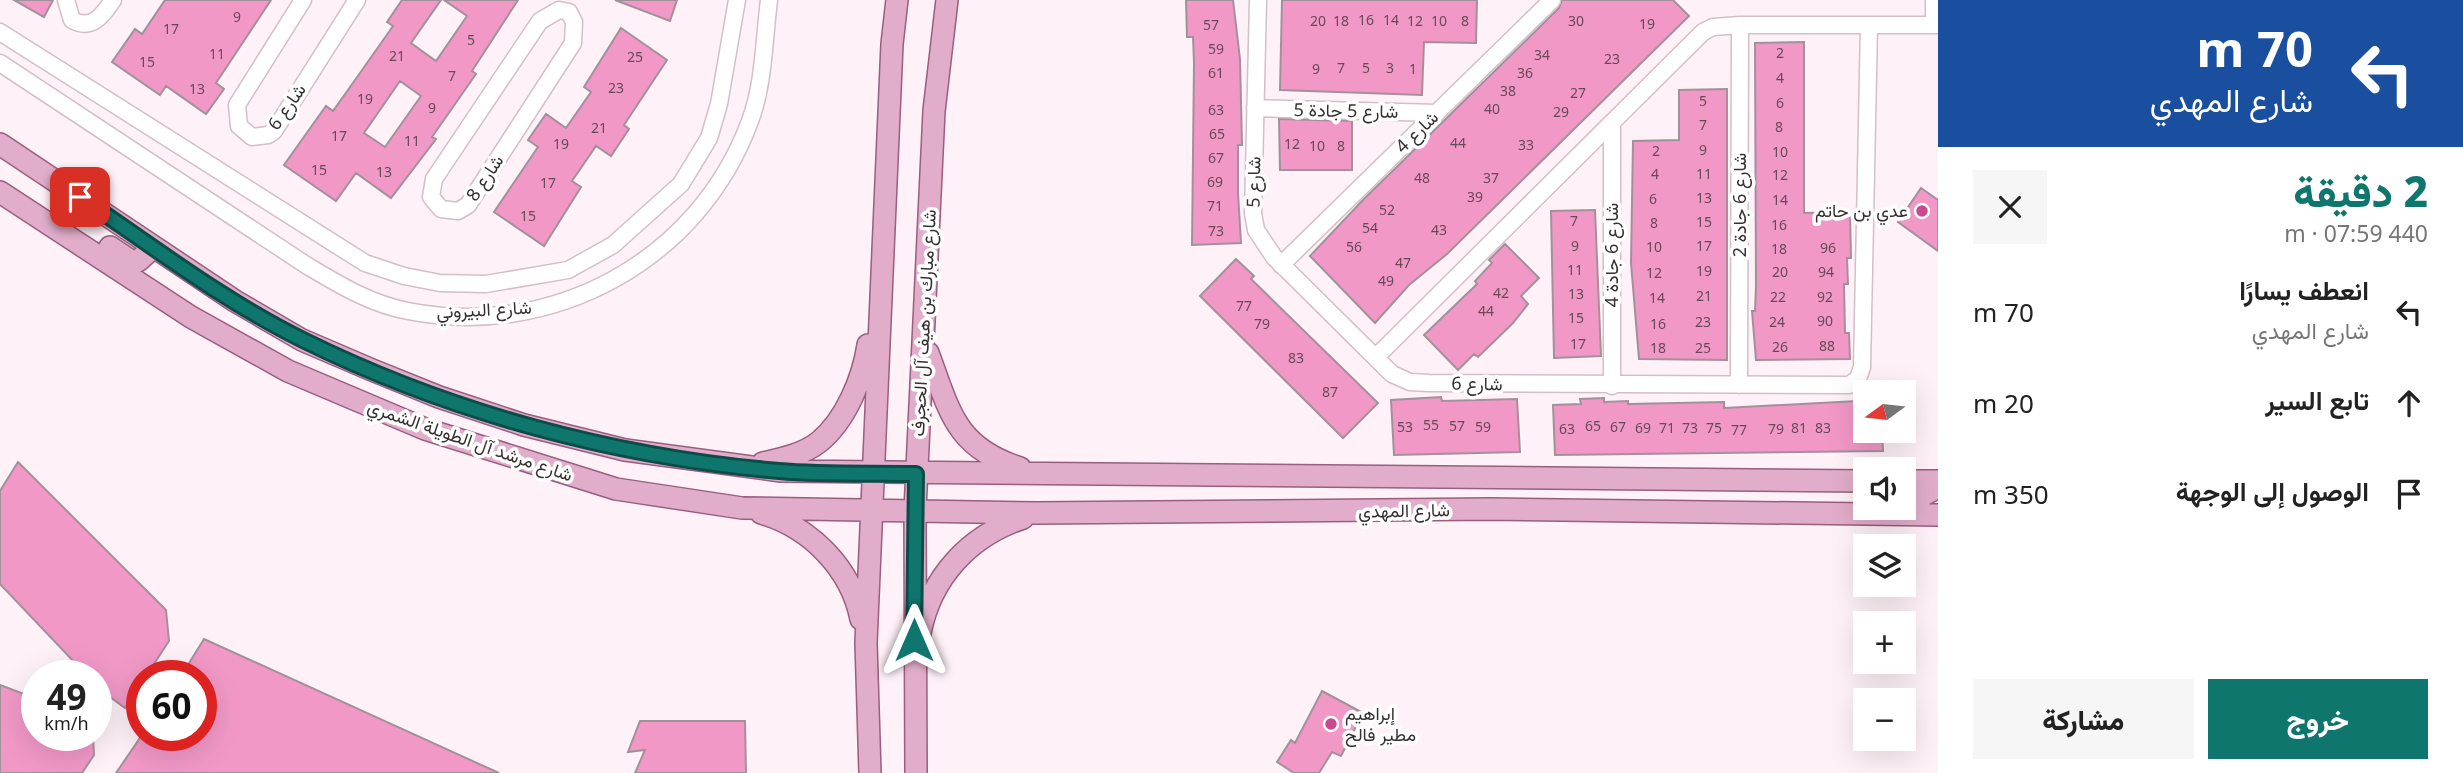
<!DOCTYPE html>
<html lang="ar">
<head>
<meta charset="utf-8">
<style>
  :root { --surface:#fff; --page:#f6f6f6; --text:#222; --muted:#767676; --accent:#0f766e }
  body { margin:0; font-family:"Noto Sans",Vazirmatn,sans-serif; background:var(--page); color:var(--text); direction:rtl; height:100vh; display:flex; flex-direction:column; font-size:26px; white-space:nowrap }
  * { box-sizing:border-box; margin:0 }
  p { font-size:23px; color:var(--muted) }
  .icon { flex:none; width:38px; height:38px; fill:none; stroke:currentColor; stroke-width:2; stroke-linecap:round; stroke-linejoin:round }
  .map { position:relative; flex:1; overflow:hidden; direction:ltr }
  .side { display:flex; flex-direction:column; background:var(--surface); width:525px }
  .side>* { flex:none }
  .guide { background:#1a4fa0; color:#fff; overflow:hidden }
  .needle { width:46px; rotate:255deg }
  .buttons { position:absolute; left:1853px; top:380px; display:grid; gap:14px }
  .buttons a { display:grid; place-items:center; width:63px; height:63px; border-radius:0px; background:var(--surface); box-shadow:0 7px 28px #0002; font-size:35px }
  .speed { position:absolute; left:21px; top:660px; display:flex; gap:14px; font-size:35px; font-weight:700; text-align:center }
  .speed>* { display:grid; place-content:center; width:91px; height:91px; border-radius:50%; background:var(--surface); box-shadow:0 7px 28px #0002; line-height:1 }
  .speed small { font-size:18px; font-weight:400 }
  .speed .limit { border:10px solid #d22; background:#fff; color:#111 }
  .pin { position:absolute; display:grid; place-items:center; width:60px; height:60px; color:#fff; margin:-30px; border-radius:14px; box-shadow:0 4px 10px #0006 }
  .me { position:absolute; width:77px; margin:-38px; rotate:0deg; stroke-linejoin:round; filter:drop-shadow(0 0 5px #0008) }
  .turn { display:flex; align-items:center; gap:24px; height:147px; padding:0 35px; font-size:32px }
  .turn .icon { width:91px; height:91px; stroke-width:2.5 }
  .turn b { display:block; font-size:49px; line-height:60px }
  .round { display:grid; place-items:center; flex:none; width:74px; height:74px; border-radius:0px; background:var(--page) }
  .headline { display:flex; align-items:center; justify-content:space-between; height:119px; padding:0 35px }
  h1 { font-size:42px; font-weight:800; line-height:52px; color:var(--accent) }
  .action { display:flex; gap:14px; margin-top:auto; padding:14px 35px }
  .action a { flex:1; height:80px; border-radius:0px; background:var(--accent); color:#fff; font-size:28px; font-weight:800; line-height:80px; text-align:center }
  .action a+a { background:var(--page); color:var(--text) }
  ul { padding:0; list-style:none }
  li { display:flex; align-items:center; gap:21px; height:91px; padding:0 35px }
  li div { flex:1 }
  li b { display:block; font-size:26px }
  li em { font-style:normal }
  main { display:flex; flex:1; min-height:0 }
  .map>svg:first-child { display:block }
</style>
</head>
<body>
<main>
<section class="side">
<div class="guide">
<div class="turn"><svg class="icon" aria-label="left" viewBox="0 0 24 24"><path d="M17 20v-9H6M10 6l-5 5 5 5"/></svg><div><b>70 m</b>شارع المهدي</div></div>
</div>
<div class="headline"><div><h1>2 دقيقة</h1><p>440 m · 07:59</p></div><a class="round"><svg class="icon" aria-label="close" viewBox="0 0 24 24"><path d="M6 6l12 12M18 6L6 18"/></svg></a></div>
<ul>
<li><svg class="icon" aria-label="left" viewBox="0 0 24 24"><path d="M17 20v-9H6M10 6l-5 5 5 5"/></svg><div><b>انعطف يسارًا</b><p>شارع المهدي</p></div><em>70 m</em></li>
<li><svg class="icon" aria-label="ahead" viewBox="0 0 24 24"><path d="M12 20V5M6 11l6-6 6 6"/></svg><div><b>تابع السير</b></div><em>20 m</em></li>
<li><svg class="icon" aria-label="arrive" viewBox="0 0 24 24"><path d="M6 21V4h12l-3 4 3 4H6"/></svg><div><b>الوصول إلى الوجهة</b></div><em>350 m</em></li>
</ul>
<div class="action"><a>خروج</a><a>مشاركة</a></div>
</section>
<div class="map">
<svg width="1938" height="773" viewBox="0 0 1938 773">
  <rect width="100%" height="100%" fill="#fef1f7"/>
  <path fill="#f198c7" stroke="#a3919a" stroke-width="2" fill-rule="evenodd" d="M14 0H53L44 17Z
    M165 0H271L216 83 224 89 206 114 166 86 160 95 112 62 135 29 142 34Z
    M402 0H441L411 43 436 61 467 16 444 0H518L472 71 476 74 432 137 436 139 391 198 356 173 336 201 284 165 326 106 333 111 360 73 393 26 387 22ZM400 81 421 96 385 147 364 133Z
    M615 0H677L670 21Z
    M1186 0H1233L1240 59 1242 145H1238V193L1241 243 1192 245 1194 63 1193 37H1187Z
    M1282 0H1477L1476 43 1424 42 1422 95 1280 90Z
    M1562 0H1673L1689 16 1447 254 1409 285 1375 323 1310 256 1362 201 1559 8Z
    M621 28 667 60 624 125 629 129 611 156 596 146 572 181 581 187 544 246 494 212 538 147 528 140 546 114 566 128 591 92 584 87Z
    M1804 42V213L1850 212 1851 258H1847L1848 284H1844L1845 333H1849L1850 359 1756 360 1752 311H1755L1756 286 1755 43Z
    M1727 89V360L1639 359 1631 263 1633 141 1679 140V90Z
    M1279 119 1352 121V170H1280Z
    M1921 188 1938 200V251L1898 222Z
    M1595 210 1601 356 1554 358 1551 211Z
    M1505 244 1539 278 1521 296 1528 304 1513 323 1478 357 1474 354 1458 370 1424 335 1477 284 1475 281 1492 263 1489 260Z
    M1236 259 1254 276 1251 279 1378 403 1343 438 1200 296Z
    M1441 397 1442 401 1517 399 1520 452 1394 455 1391 400Z
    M1604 398V402L1628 401V404L1724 402V408L1857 401V405L1866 404V430H1882L1883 451 1555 455 1553 405 1581 404 1580 399Z
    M18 462 166 610 169 641 146 676H142V682L125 708 106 694 96 710V676H71L78 666 0 584V491Z
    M204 639 499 773H116L142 735H201V676H181Z
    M0 685 37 699V735H93L94 755 82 773H0Z
    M1322 691 1363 713 1341 756 1332 752 1319 773H1294L1277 762 1291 740 1295 743Z
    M640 721H745L746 773H635L645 750 628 752Z"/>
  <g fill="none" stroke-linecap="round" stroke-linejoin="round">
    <defs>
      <path id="minor" d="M66 0 72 20C92 31 103 15 113 0
        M303 0 237 105 239 126 252 137 268 135 274 131 357 0
        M1258 0 1253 213 1256 230 1274 257 1392 374 1410 382 1429 383 1849 385 1858 379 1862 367 1869 25
        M1934 0V25
        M559 10 569 12 574 22 573 43 468 205 458 211 441 209 431 197 434 179 540 21Z
        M0 32 365 263 404 276 440 283 486 284 568 270 613 245 681 184 709 138 719 104 737 0
        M0 63 306 265C338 284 370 304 408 311 553 340 699 260 750 121 764 84 764 39 769 0
        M1255 108 1437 113
        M1612 124V386
        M1281 265 1552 0
        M1376 357 1703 32 1713 27 1740 25H1938
        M1739 385 1740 25"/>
      <path id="major" d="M0 144 235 301 302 340 372 370 439 397 524 425 625 450 781 471 1866 481
        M0 192 191 317 288 371 425 429 616 489 742 508 1037 513 1490 509 1938 515
        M110 247 131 261H138L147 253 148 243
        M928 353C950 412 955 447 1020 468
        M763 463C781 459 804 454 819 442 846 420 863 378 868 345
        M1904 481H1938
        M761 513C810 527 851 568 861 619
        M1917 514 1920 497 1938 487
        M920 633C931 577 969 536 1023 518
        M870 773 866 643 892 44 897 0
        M916 773 915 510 934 111 947 0"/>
    </defs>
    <use href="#minor" stroke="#d3bfc8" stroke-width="19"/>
    <use href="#major" stroke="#9a5e7e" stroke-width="24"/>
    <use href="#minor" stroke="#fff" stroke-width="16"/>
    <use href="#major" stroke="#e2adca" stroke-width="21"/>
  </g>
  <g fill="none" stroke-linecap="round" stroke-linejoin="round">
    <defs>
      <path id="route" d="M80 197C152 246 224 301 303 340 451 413 615 457 779 471 824 475 871 473 916 474L914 640"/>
    </defs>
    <use href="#route" stroke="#0a4d48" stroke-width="18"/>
    <use href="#route" stroke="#0f766e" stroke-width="12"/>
  </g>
  <g fill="#c74893" stroke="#fff" stroke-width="2.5">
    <circle cx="1922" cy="211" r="7"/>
    <circle cx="1331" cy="724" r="7"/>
  </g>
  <g text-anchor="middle" stroke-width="7" stroke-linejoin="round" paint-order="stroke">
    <g font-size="14" fill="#664a58">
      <text x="237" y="22">9</text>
      <text x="1366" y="25">16</text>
      <text x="1391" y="25">14</text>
      <text x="1318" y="26">20</text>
      <text x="1341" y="26">18</text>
      <text x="1415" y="26">12</text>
      <text x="1439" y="26">10</text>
      <text x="1465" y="26">8</text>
      <text x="1576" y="26">30</text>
      <text x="1647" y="29">19</text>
      <text x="1211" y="30">57</text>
      <text x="171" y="34">17</text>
      <text x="471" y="45">5</text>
      <text x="1216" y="54">59</text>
      <text x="1780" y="58">2</text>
      <text x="217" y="59">11</text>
      <text x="1542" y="60">34</text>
      <text x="397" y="61">21</text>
      <text x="635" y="62">25</text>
      <text x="1612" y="64">23</text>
      <text x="147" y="67">15</text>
      <text x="1341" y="73">7</text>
      <text x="1366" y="73">5</text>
      <text x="1390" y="73">3</text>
      <text x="1316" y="74">9</text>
      <text x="1413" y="74">1</text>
      <text x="1216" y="78">61</text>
      <text x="1525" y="78">36</text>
      <text x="452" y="81">7</text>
      <text x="1780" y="83">4</text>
      <text x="616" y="93">23</text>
      <text x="197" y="94">13</text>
      <text x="1508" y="96">38</text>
      <text x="1578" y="98">27</text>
      <text x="365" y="104">19</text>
      <text x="1703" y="106">5</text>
      <text x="1780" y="108">6</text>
      <text x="432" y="113">9</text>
      <text x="1492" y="114">40</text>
      <text x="1216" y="115">63</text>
      <text x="1561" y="117">29</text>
      <text x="1703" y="130">7</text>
      <text x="1779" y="132">8</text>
      <text x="599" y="133">21</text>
      <text x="1217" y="139">65</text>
      <text x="339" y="141">17</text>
      <text x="412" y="146">11</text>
      <text x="1458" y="148">44</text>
      <text x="561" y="149">19</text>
      <text x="1292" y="149">12</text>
      <text x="1526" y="150">33</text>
      <text x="1317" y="151">10</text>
      <text x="1341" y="151">8</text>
      <text x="1703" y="155">9</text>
      <text x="1656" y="156">2</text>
      <text x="1780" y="157">10</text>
      <text x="1216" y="163">67</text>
      <text x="319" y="175">15</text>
      <text x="384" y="177">13</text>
      <text x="1655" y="179">4</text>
      <text x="1704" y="179">11</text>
      <text x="1780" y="180">12</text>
      <text x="1422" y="183">48</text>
      <text x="1491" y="183">37</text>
      <text x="1215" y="187">69</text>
      <text x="548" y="188">17</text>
      <text x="1475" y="202">39</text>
      <text x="1704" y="203">13</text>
      <text x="1653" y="204">6</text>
      <text x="1780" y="205">14</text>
      <text x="1215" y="211">71</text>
      <text x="1387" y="215">52</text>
      <text x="528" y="221">15</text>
      <text x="1574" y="226">7</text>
      <text x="1704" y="227">15</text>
      <text x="1654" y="228">8</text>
      <text x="1779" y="230">16</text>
      <text x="1370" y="233">54</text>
      <text x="1439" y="235">43</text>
      <text x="1216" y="236">73</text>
      <text x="1575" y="251">9</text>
      <text x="1704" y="251">17</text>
      <text x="1354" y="252">56</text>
      <text x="1654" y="252">10</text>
      <text x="1828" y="253">96</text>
      <text x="1779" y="254">18</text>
      <text x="1403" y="268">47</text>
      <text x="1575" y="275">11</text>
      <text x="1704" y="276">19</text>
      <text x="1780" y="277">20</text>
      <text x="1826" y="277">94</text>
      <text x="1654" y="278">12</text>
      <text x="1386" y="286">49</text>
      <text x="1501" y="298">42</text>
      <text x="1576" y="299">13</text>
      <text x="1704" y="301">21</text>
      <text x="1778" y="302">22</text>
      <text x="1825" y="302">92</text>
      <text x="1657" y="303">14</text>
      <text x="1244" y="311">77</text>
      <text x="1486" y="316">44</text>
      <text x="1576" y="323">15</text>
      <text x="1825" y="326">90</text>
      <text x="1703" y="327">23</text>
      <text x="1777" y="327">24</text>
      <text x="1262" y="329">79</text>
      <text x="1658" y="329">16</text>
      <text x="1578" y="349">17</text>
      <text x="1827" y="351">88</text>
      <text x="1780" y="352">26</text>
      <text x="1658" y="353">18</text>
      <text x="1703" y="353">25</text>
      <text x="1296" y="363">83</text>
      <text x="1330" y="397">87</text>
      <text x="1431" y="430">55</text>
      <text x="1457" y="431">57</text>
      <text x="1593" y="431">65</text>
      <text x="1405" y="432">53</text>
      <text x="1483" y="432">59</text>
      <text x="1618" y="432">67</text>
      <text x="1643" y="433">69</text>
      <text x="1667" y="433">71</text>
      <text x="1690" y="433">73</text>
      <text x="1714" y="433">75</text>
      <text x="1799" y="433">81</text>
      <text x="1823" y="433">83</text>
      <text x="1567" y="434">63</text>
      <text x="1776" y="434">79</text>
      <text x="1739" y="435">77</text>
    </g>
    <g font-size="18" fill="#373033" stroke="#fff">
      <text transform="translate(287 107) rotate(-55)" y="6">شارع 6</text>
      <text transform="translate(1346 111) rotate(1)" y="6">شارع 5 جادة 5</text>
      <text transform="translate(1417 132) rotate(-44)" y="6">شارع 4</text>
      <text transform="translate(485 178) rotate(-56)" y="6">شارع 8</text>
      <text transform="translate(1254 182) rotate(-89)" y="6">شارع 5</text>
      <text transform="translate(1740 205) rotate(-90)" y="6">شارع 6 جادة 2</text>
      <text transform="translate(1612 255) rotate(-90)" y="6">شارع 6 جادة 4</text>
      <text transform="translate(484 310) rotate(-3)" y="6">شارع البيروني</text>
      <text transform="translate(924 323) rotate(-87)" y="6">شارع مبارك بن هيف آل الحجرف</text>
      <text transform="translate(1477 384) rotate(1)" y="6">شارع 6</text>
      <text transform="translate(470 441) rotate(19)" y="6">شارع مرشد آل الطويلة الشمري</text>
      <text transform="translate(1404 511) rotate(-1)" y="6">شارع المهدي</text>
    </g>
    <g font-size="18" fill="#373033" stroke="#fff" text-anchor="end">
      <text x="1908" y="217">عدي بن حاتم</text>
      <text x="1345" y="720" text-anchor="start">إبراهيم<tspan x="1345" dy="21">مطير فالح</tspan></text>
    </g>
  </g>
</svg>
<div class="buttons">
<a><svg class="needle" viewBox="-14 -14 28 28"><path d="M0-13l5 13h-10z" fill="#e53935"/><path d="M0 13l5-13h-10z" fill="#767676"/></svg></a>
<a><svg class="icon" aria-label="sound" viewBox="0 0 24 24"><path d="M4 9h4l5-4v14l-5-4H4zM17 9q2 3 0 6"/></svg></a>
<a><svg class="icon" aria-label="layers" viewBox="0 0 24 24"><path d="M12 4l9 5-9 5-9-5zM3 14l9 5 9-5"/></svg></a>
<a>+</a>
<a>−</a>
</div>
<div class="speed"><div>49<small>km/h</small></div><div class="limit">60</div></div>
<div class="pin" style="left:80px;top:197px;background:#d93025"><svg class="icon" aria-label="arrive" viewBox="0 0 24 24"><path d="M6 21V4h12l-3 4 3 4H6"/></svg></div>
<svg class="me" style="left:914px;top:640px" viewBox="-20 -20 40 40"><path d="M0-17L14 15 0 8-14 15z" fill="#0f766e" stroke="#fff" stroke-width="4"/></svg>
</div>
</main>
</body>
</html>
